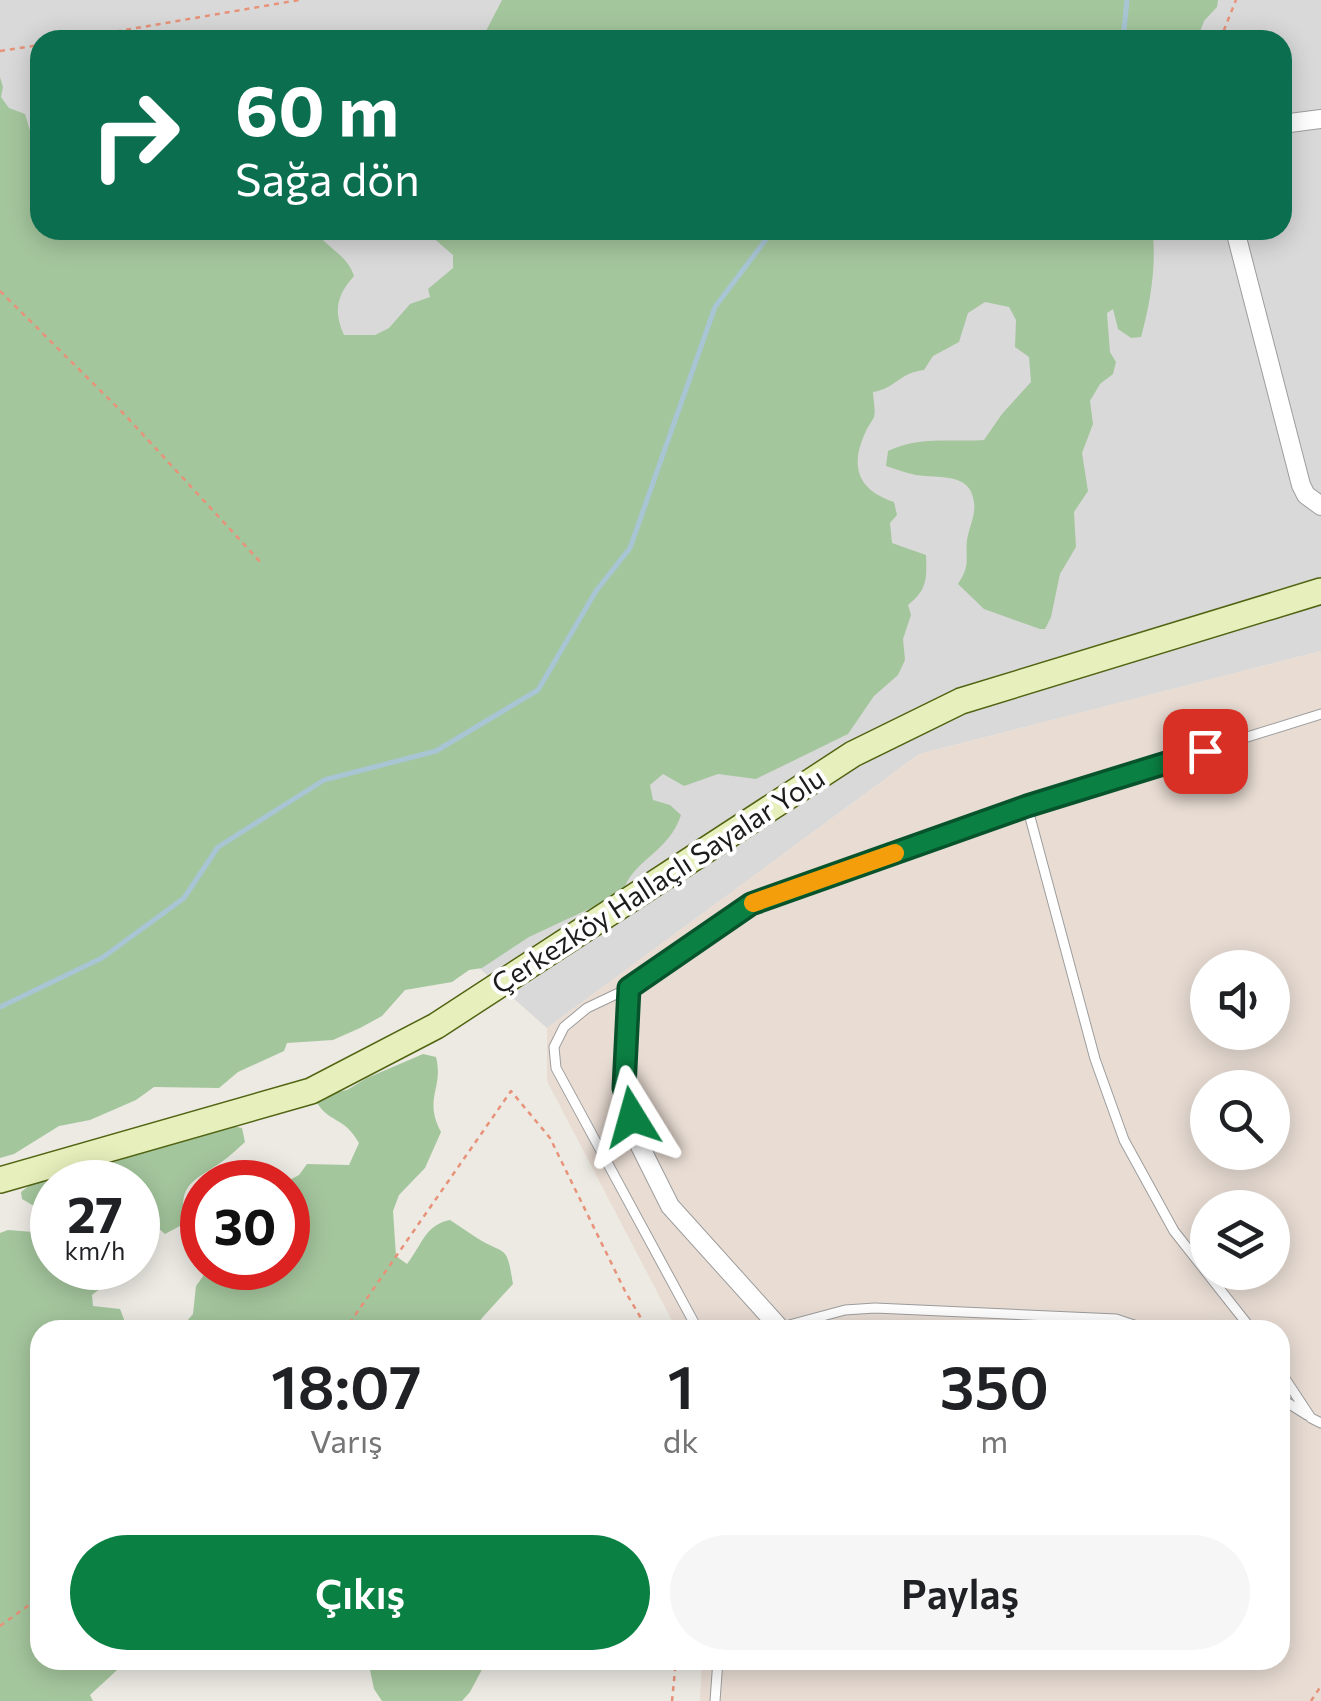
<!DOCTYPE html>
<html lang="tr">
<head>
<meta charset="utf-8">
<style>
  :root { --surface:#fff; --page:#f6f6f6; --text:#202124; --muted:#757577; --accent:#0b8043 }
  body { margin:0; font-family:Commissioner,sans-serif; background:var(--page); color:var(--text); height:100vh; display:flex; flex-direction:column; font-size:38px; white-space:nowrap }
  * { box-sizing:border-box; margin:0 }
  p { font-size:32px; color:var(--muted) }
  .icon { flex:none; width:55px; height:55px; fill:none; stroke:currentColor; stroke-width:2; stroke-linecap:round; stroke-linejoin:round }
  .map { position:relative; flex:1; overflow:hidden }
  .drawer { position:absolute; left:30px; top:1320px; width:1260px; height:350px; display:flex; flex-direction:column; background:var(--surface); border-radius:30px; box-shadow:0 5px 25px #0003 }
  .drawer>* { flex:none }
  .guide { position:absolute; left:30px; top:30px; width:1262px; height:210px; border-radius:30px; box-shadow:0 5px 25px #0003; background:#0b6e4f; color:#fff; overflow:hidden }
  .controls { position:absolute; left:1190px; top:950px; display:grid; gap:20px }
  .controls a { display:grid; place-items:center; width:100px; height:100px; border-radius:50%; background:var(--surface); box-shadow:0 5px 25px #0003; font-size:50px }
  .speed { position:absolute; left:30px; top:1160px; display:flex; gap:20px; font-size:50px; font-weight:700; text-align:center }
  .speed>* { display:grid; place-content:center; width:130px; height:130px; border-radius:50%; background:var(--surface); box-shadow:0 5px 25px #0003; line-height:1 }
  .speed small { font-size:25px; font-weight:400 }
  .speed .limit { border:15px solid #d22; background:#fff; color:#111 }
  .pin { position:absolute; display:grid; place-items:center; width:85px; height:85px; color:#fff; margin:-42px; border-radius:20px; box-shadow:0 5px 15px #0006 }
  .me { position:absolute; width:110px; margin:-55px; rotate:352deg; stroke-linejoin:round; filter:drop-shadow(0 0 8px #0008) }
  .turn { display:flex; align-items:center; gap:35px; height:210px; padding:0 40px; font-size:45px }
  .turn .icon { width:130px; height:130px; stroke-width:2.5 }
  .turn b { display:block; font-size:70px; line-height:85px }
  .eta { display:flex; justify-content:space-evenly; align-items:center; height:170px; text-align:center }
  .eta b { font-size:60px; font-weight:600; line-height:70px }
  .button { display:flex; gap:20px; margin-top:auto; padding:20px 40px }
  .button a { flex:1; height:115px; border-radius:60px; background:var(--accent); color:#fff; font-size:40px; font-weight:600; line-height:115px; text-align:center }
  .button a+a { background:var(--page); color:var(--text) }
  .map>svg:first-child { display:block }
</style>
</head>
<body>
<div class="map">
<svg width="1321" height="1701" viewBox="0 0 1321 1701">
  <rect width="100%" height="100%" fill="#eceae3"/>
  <path fill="#dad9d9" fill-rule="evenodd" d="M0 0H1321V651L919 754 547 1028 0 545ZM40 40H1282V230H40Z"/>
  <path fill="#e8dcd3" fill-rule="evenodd" d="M1321 651V1701H700L702 1660H1280V1330H677L547 1081V1028L919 754ZM1208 968H1272V1032H1208ZM1208 1088H1272V1152H1208ZM1208 1208H1272V1272H1208Z"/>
  <path fill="#a4c69d" d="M502 0H1218L1217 7 1204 21 1197 40H478L486 31Z
    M0 77 3 87 1 97 9 108 25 114 35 147 40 148V230H315C327 249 347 254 354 276 337 295 333 311 344 335H375L389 328 410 304 430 297 428 289 453 268V255L424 230H1147L1153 236C1156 270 1150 304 1141 337L1131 338 1118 329 1113 309 1107 313 1110 352 1116 362 1113 374 1100 384 1090 401 1093 424 1082 453 1088 491 1074 512 1076 547 1060 574 1051 617 1045 629H1040L984 609 958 584C971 564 965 561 967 540 969 527 976 515 974 502 970 471 938 479 916 475 906 473 896 469 886 466L888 451C917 436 952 442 984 440L1002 414 1031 382 1029 357 1015 347 1016 320 1009 307 985 302 968 313 959 342 933 356 924 370C898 373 897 388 873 392 873 399 876 410 874 417 873 420 867 428 866 431 849 467 858 490 894 502L897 515 890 523 892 543 926 555C927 579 927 590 908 605L911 615 903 639 905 660 898 675 874 696 848 734 756 779 718 774 684 786 663 774 650 785 653 800 670 805 681 815C669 853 630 861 623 893L529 937 482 968 469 970 452 982 405 990 382 1016 360 1028 333 1040 287 1043 284 1051 238 1072 219 1088 154 1087 136 1100 90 1120 59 1126 14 1154 0 1158Z
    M423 1054 436 1057C444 1089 423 1098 441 1132L425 1168 399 1195 393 1211 396 1256 407 1264C422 1245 425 1225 450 1220 459 1226 468 1232 477 1238 508 1257 506 1243 513 1284L481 1319 479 1330H179L193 1314 196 1286 209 1268H288L286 1182 299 1175 307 1164 349 1165 359 1143C343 1115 329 1124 316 1101L323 1095 347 1090 367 1078Z
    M228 1125 242 1128 245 1142C237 1149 229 1157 220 1163 197 1179 177 1184 185 1218L180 1226 165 1234 150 1221 138 1232V1182H52V1268H120L115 1277 92 1295 93 1306 120 1309 125 1322 138 1330H40V1660H128L90 1695 93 1701H0V1233L8 1230 33 1232 42 1224 34 1206 22 1199 21 1192 30 1185C98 1170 162 1145 228 1125Z
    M368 1660H487L470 1692 462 1701H382L374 1689Z"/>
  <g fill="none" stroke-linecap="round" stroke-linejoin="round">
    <path stroke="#a8c5d4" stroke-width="5" d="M1123 40 1127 0
      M0 1007 102 958 184 898 218 847 324 780 436 751 538 690 596 591 630 548 715 307 773 230"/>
    <defs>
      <path id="lane" d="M1027 806 1095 1059 1124 1140 1174 1231 1252 1330
        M778 1328 845 1310 875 1308 1116 1319 1149 1330
        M698 1330 556 1068 554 1047 564 1027 587 1008 629 988 751 904 1027 806 1321 714
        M1280 1371 1311 1418 1321 1423
        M1280 1398 1307 1415
        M715 1701 718 1660"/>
      <path id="street" d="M1282 124 1321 119
        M1235 230 1301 485 1306 495 1321 506
        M629 988 624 1087 640 1146 670 1206 779 1327"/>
      <path id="secondary" d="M0 1180 311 1091 436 1026 853 754 961 701 1321 591"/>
    </defs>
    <use href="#lane" stroke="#9d9d9d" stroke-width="11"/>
    <use href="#street" stroke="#9d9d9d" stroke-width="20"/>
    <use href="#secondary" stroke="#516412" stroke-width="28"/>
    <path stroke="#e79279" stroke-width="2.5" stroke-dasharray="5 5" stroke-linecap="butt" d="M67 40 299 0
      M1220 40 1236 0
      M0 51 40 45
      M0 291 125 415 263 565
      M342 1330 349 1324 511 1091 550 1138 625 1291 648 1330
      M0 1626 29 1605 40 1590
      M672 1701 676 1660
      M1311 1701 1321 1686"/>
    <use href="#lane" stroke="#fff" stroke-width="9"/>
    <use href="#street" stroke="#fff" stroke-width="18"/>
    <use href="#secondary" stroke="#e7f0bc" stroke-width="25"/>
  </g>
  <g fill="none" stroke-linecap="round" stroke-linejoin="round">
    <defs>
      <path id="route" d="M632 1117 624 1088 629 988 751 904 1027 806 1205 751"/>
    </defs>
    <use href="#route" stroke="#07532c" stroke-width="25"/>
    <use href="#route" stroke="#0b8043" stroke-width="18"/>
    <path stroke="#f59e0b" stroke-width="18" d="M753 903 895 853"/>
  </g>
  <g text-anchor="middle" stroke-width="8" stroke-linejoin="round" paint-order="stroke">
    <g font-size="28" fill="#1c1c1c" stroke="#fff">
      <text transform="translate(658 881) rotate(-33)" y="10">Çerkezköy Hallaçlı Sayalar Yolu</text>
    </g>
  </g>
</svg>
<div class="controls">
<a><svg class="icon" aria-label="sound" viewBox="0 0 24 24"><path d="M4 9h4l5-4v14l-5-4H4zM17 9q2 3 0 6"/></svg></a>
<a><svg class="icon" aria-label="search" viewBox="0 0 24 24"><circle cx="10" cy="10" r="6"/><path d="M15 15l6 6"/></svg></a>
<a><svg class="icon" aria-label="layers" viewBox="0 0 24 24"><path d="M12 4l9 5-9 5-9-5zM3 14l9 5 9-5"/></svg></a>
</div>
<div class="speed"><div>27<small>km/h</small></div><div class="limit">30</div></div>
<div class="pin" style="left:1205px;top:751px;background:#d93025"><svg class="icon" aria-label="arrive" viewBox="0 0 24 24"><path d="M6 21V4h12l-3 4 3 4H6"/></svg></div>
<svg class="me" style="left:632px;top:1117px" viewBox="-20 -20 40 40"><path d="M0-17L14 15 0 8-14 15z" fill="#0b8043" stroke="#fff" stroke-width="4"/></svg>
<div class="guide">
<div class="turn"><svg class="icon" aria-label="right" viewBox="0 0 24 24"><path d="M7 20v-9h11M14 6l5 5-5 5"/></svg><div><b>60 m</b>Sağa dön</div></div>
</div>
<section class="drawer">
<div class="eta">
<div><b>18:07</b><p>Varış</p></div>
<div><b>1</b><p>dk</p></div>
<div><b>350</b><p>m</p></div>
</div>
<div class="button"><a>Çıkış</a><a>Paylaş</a></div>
</section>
</div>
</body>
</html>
